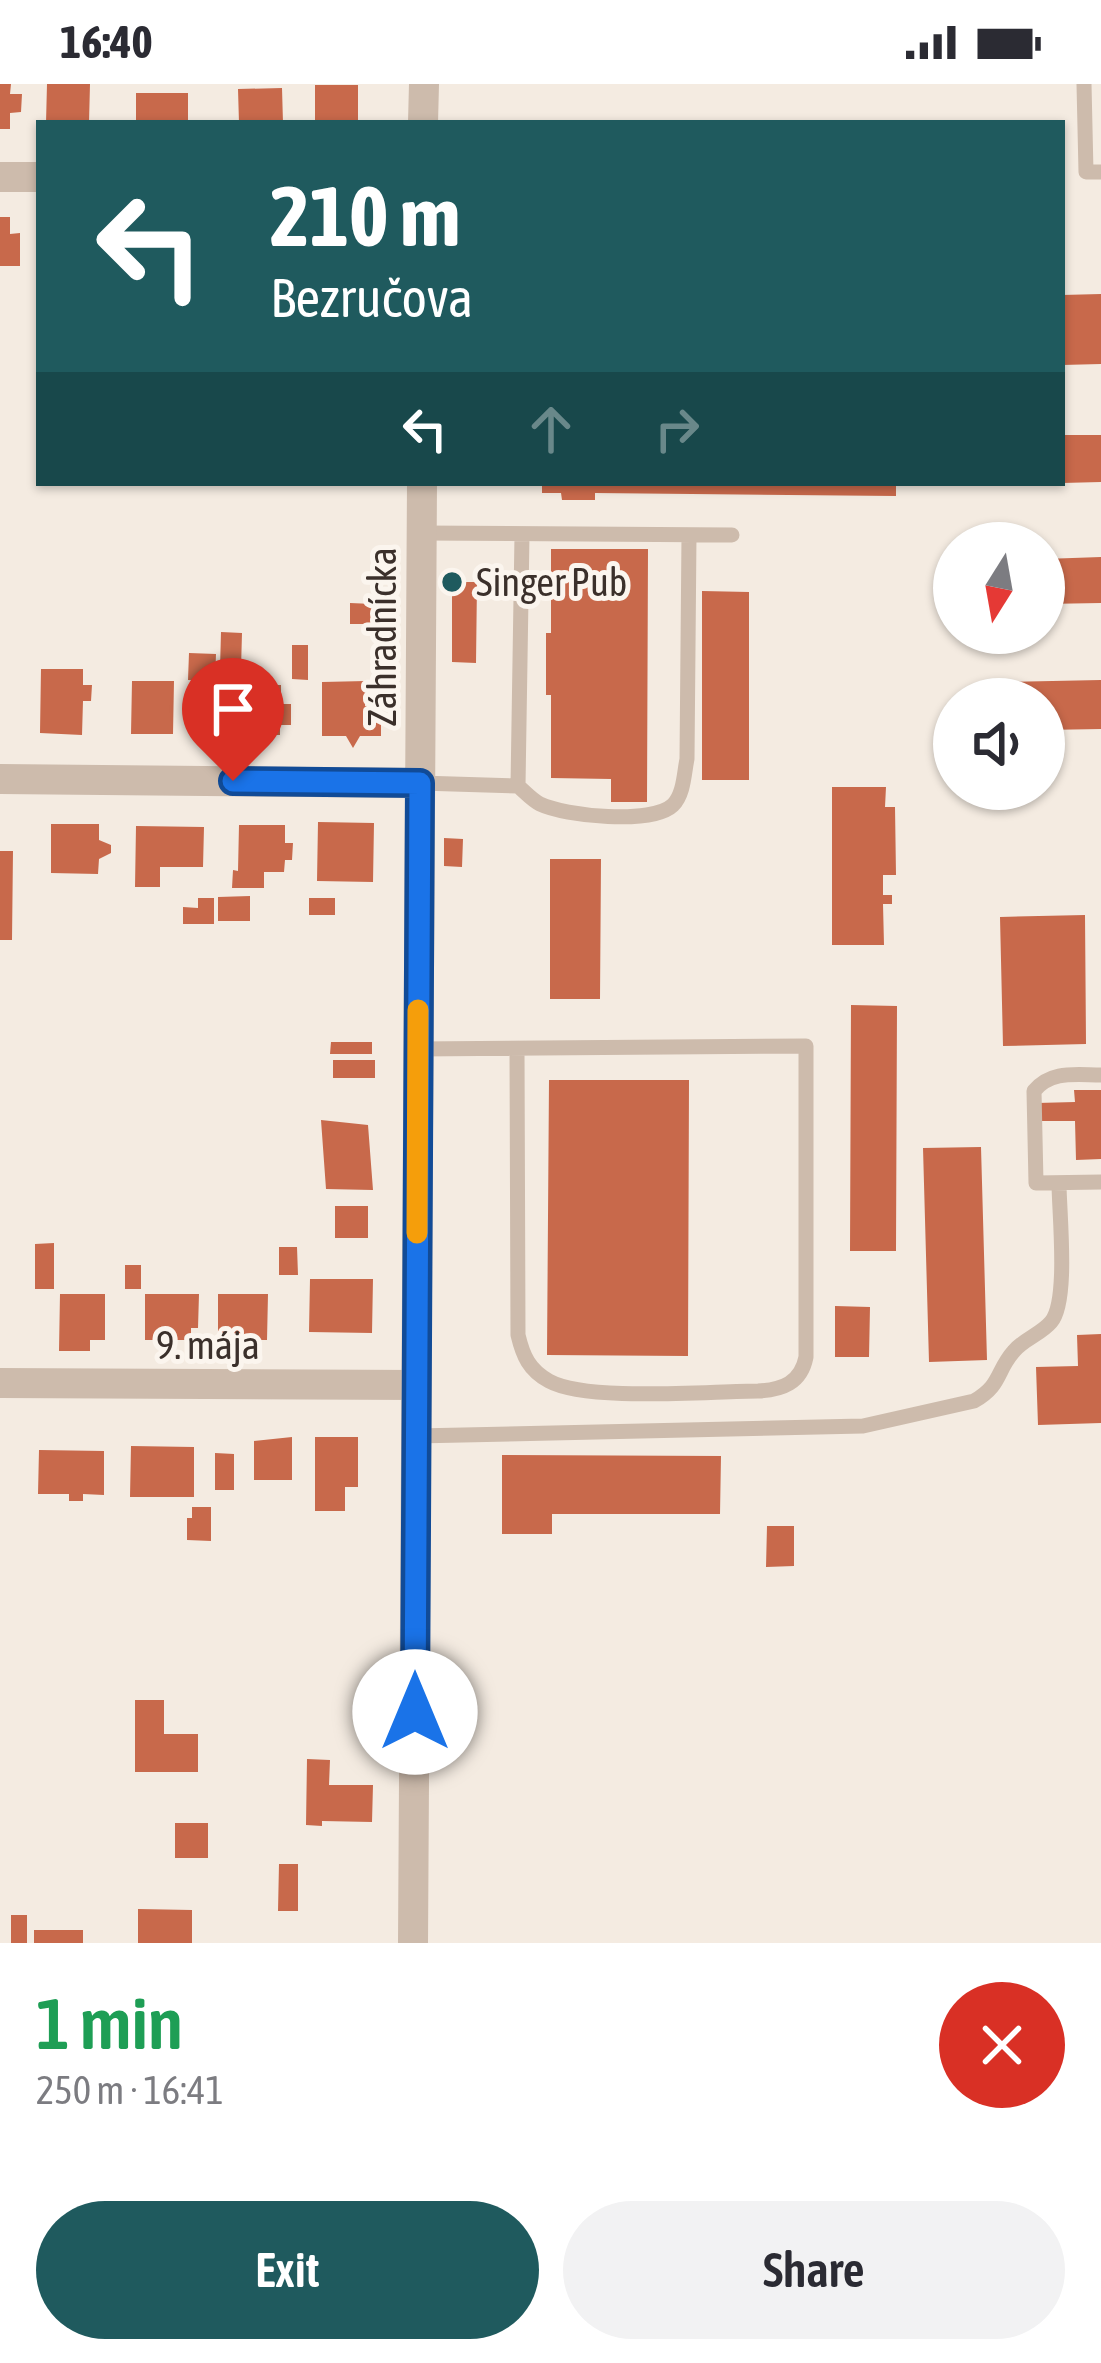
<!DOCTYPE html>
<html lang="en">
<head>
<meta charset="utf-8">
<style>
  :root { --surface:#fff; --page:#f2f2f3; --text:#2b2b33; --muted:#7c7c81; --accent:#1f5a5e }
  body { margin:0; font-family:"Asap Condensed",sans-serif; background:var(--page); color:var(--text); height:100vh; display:flex; flex-direction:column; font-size:45px; white-space:nowrap }
  * { box-sizing:border-box; margin:0 }
  p { font-size:39px; color:var(--muted) }
  .icon { flex:none; width:66px; height:66px; fill:none; stroke:currentColor; stroke-width:2; stroke-linecap:round; stroke-linejoin:round }
  .map { position:relative; height:1859px; overflow:hidden }
  .sheet { display:flex; flex-direction:column; background:var(--surface); flex:1 }
  .sheet>* { flex:none }
  .guide { position:absolute; left:36px; top:36px; width:1029px; height:366px; border-radius:0px; box-shadow:0 3px 9px #0004; background:#1f5a5e; color:#fff; overflow:hidden }
  .needle { width:78px; rotate:191deg }
  .tools { position:absolute; left:933px; top:438px; display:grid; gap:24px }
  .tools a { display:grid; place-items:center; width:132px; height:132px; border-radius:50%; background:var(--surface); box-shadow:0 3px 9px #0004; font-size:60px }
  .pin { position:absolute; display:grid; place-items:center; width:102px; height:102px; color:#fff; margin:-123px -51px; border-radius:50% 50% 50% 0; rotate:-45deg; box-shadow:0 0 12px #0007 }
  .pin .icon { rotate:45deg }
  .me { position:absolute; width:132px; margin:-66px; rotate:0deg; stroke-linejoin:round; filter:drop-shadow(0 0 9px #0008) }
  .turn { display:flex; align-items:center; gap:42px; height:252px; padding:0 36px; font-size:54px }
  .turn .icon { width:156px; height:156px; stroke-width:2.5 }
  .turn b { display:block; font-size:84px; line-height:102px }
  .lanes { display:flex; align-items:center; height:114px; padding:0 36px; background:#0003; justify-content:center; gap:60px; direction:ltr }
  .lanes .off { opacity:.35 }
  .round { display:grid; place-items:center; flex:none; width:126px; height:126px; border-radius:63px; background:var(--page) }
  .head { display:flex; align-items:center; justify-content:space-between; height:204px; padding:0 36px }
  h1 { font-size:72px; font-weight:600; line-height:90px; color:#1e9e55 }
  .action { display:flex; gap:24px; margin-top:auto; padding:24px 36px }
  .action a { flex:1; height:138px; border-radius:72px; background:var(--accent); color:#fff; font-size:48px; font-weight:600; line-height:138px; text-align:center }
  .action a+a { background:var(--page); color:var(--text) }
  .status { display:flex; justify-content:space-between; align-items:center; height:84px; padding:0 60px; background:var(--surface); direction:ltr }
  .status svg { height:33px; fill:currentColor }
  .map>svg:first-child { display:block }
</style>
</head>
<body>
<div class="status"><b>16:40</b><svg viewBox="0 0 49 12"><path d="M0 12V9h3v3zM5 12V6h3v6zM10 12V3h3v9zM15 12V0h3v12zM26 1h20v11H26zM47 4h2v5h-2z"/></svg></div>
<div class="map">
<svg width="1101" height="1859" viewBox="0 0 1101 1859">
  <rect width="100%" height="100%" fill="#f4ebe1"/>
  <path fill="#c8694b" d="M0 0H11L10 10H22L21 28 10 29V45H0Z
    M47 0H90L89 39H46Z
    M315 1H358V39H315Z
    M282 4 283 39H239L238 5Z
    M136 9H188V39H136Z
    M0 133H10V150L20 149V182H0Z
    M1101 210V280L1062 281V211Z
    M1062 351H1101V398L1062 399Z
    M542 399H896V412L595 409V416H562L561 409H542Z
    M551 465H648L647 718H611V695L551 694V611H546V549H551Z
    M1101 473V519L1044 520V475Z
    M945 477H954V522H946Z
    M452 498H477L476 579 452 578Z
    M702 507 749 508V696H702Z
    M350 519 396 521 395 551 365 550 366 540H350Z
    M221 548 242 549 241 585H220Z
    M292 561H308V596L292 595Z
    M189 569 216 570 215 597 188 596Z
    M41 585H83V601H92L91 617H83L82 651 40 649Z
    M1101 596V645L1044 646V615H999V598Z
    M132 597H174L173 650H131Z
    M366 597 365 622H381V652H360L353 664 346 652H322V598Z
    M236 601H281V620H291V641H280V651H235Z
    M832 703H886L885 723H895L896 791H883V811H892V820H883L884 861H832Z
    M318 738 374 739 373 798 317 797Z
    M51 740H99V756L111 761V769L99 775 98 790 51 789Z
    M239 741H285V759H293L292 776H285L284 788H264V804H232L233 786 238 787Z
    M136 742 204 743 203 783H160V803H135Z
    M444 754 463 755 462 783 444 782Z
    M0 767H13L12 856H0Z
    M550 775H601L600 915H550Z
    M250 812V837H218V813Z
    M198 814H214V840H183V823L198 824Z
    M309 814H335V831H309Z
    M1085 831 1086 960 1003 962 1000 833Z
    M851 921 897 922 896 1167H850Z
    M331 958H372V970H330Z
    M333 976H375V994H333Z
    M549 996H689L688 1272 547 1271Z
    M1074 1006H1101V1075L1076 1076 1075 1037H1037V1019L1075 1018Z
    M321 1036 368 1041 373 1106 326 1105Z
    M981 1063 987 1276 929 1278 923 1064Z
    M335 1122H368V1154H335Z
    M54 1159V1205H35V1160Z
    M279 1163H297L298 1191H279Z
    M125 1181H141V1205H125Z
    M310 1195H373L372 1249 309 1248Z
    M60 1210H105V1256H90V1267H59Z
    M145 1210H199L198 1244H191V1256H145Z
    M218 1210H268L267 1256H218Z
    M835 1222 870 1223 869 1273H835Z
    M1101 1250V1339L1038 1341 1036 1283 1078 1282 1077 1251Z
    M292 1353V1396H254V1357Z
    M315 1353H358V1403H345V1427H315Z
    M131 1362 194 1363V1413H130Z
    M39 1366 104 1367V1411L83 1410V1417H69V1410H38Z
    M215 1369 234 1370V1406H215Z
    M502 1371 721 1372 720 1430H552V1450H502Z
    M192 1423H211V1457L187 1456V1434H192Z
    M767 1442H794V1482L766 1483Z
    M135 1616H164V1650H198V1688H135Z
    M307 1675 330 1676 329 1701H373L372 1738 322 1737V1742L306 1741Z
    M175 1739H208V1774H175Z
    M279 1780H298V1827H278Z
    M138 1825 192 1826V1859H138Z
    M11 1831H27V1859H11Z
    M34 1846H83V1859H34Z"/>
  <g fill="none" stroke-linecap="round" stroke-linejoin="round">
    <path stroke="#cdbbac" stroke-width="15" d="M1084 0 1086 88H1101
      M421 449 732 451
      M420 699 518 702C525 708 532 716 540 720 565 732 652 741 673 721 684 710 684 689 687 675L689 451
      M518 702 522 451
      M418 965 806 962V1273C801 1299 782 1306 758 1307 709 1307 587 1318 549 1297 529 1286 523 1272 518 1251L517 965
      M1101 991C1076 991 1051 986 1034 1007L1036 1099 1101 1098
      M416 1352 863 1342 974 1317C1002 1301 996 1287 1014 1267 1024 1255 1041 1250 1051 1238 1069 1217 1059 1129 1059 1099"/>
    <path stroke="#cdbbac" stroke-width="30" d="M423 39 424 0
      M0 93H39
      M0 695 420 699
      M0 1299 416 1301
      M413 1859 422 399"/>
  </g>
  <g fill="none" stroke-linecap="round" stroke-linejoin="round">
    <defs>
      <path id="route" d="M233 697 420 699 415 1628"/>
    </defs>
    <use href="#route" stroke="#114b97" stroke-width="30"/>
    <use href="#route" stroke="#1a73e8" stroke-width="21"/>
    <path stroke="#f59e0b" stroke-width="21" d="M417 1149 418 926"/>
  </g>
  <circle fill="#1f5a5e" stroke="#fbf5ee" stroke-width="4.5" cx="452" cy="498" r="12"/>
  <g text-anchor="middle" stroke-width="10" stroke-linejoin="round" paint-order="stroke">
    <g font-size="39" fill="#3b302b" stroke="#fbf5ee" text-anchor="start">
      <text x="476" y="512">Singer Pub</text>
    </g>
    <g font-size="39" fill="#3b302b" stroke="#fbf5ee">
      <text transform="translate(382 553) rotate(-90)" y="14">Záhradnícka</text>
      <text x="208" y="1275">9. mája</text>
    </g>
  </g>
</svg>
<div class="tools">
<a><svg class="needle" viewBox="-14 -14 28 28"><path d="M0-13l5 13h-10z" fill="#e53935"/><path d="M0 13l5-13h-10z" fill="#7c7c81"/></svg></a>
<a><svg class="icon" aria-label="sound" viewBox="0 0 24 24"><path d="M4 9h4l5-4v14l-5-4H4zM17 9q2 3 0 6"/></svg></a>
</div>
<div class="pin" style="left:233px;top:697px;background:#d93025"><svg class="icon" aria-label="arrive" viewBox="0 0 24 24"><path d="M6 21V4h12l-3 4 3 4H6"/></svg></div>
<svg class="me" style="left:415px;top:1628px" viewBox="-20 -20 40 40"><circle r="19" fill="#fff"/><path d="M0-13L10 11 0 6-10 11z" fill="#1a73e8"/></svg>
<div class="guide">
<div class="turn"><svg class="icon" aria-label="left" viewBox="0 0 24 24"><path d="M17 20v-9H6M10 6l-5 5 5 5"/></svg><div><b>210 m</b>Bezručova</div></div>
<div class="lanes"><svg class="icon" aria-label="left" viewBox="0 0 24 24"><path d="M17 20v-9H6M10 6l-5 5 5 5"/></svg><svg class="icon off" aria-label="ahead" viewBox="0 0 24 24"><path d="M12 20V5M6 11l6-6 6 6"/></svg><svg class="icon off" aria-label="right" viewBox="0 0 24 24"><path d="M7 20v-9h11M14 6l5 5-5 5"/></svg></div>
</div>
</div>
<section class="sheet">
<div class="head"><div><h1>1 min</h1><p>250 m · 16:41</p></div><a class="round" style="background:#d93025;color:#fff"><svg class="icon" aria-label="close" viewBox="0 0 24 24"><path d="M6 6l12 12M18 6L6 18"/></svg></a></div>
<div class="action"><a>Exit</a><a>Share</a></div>
</section>
</body>
</html>
